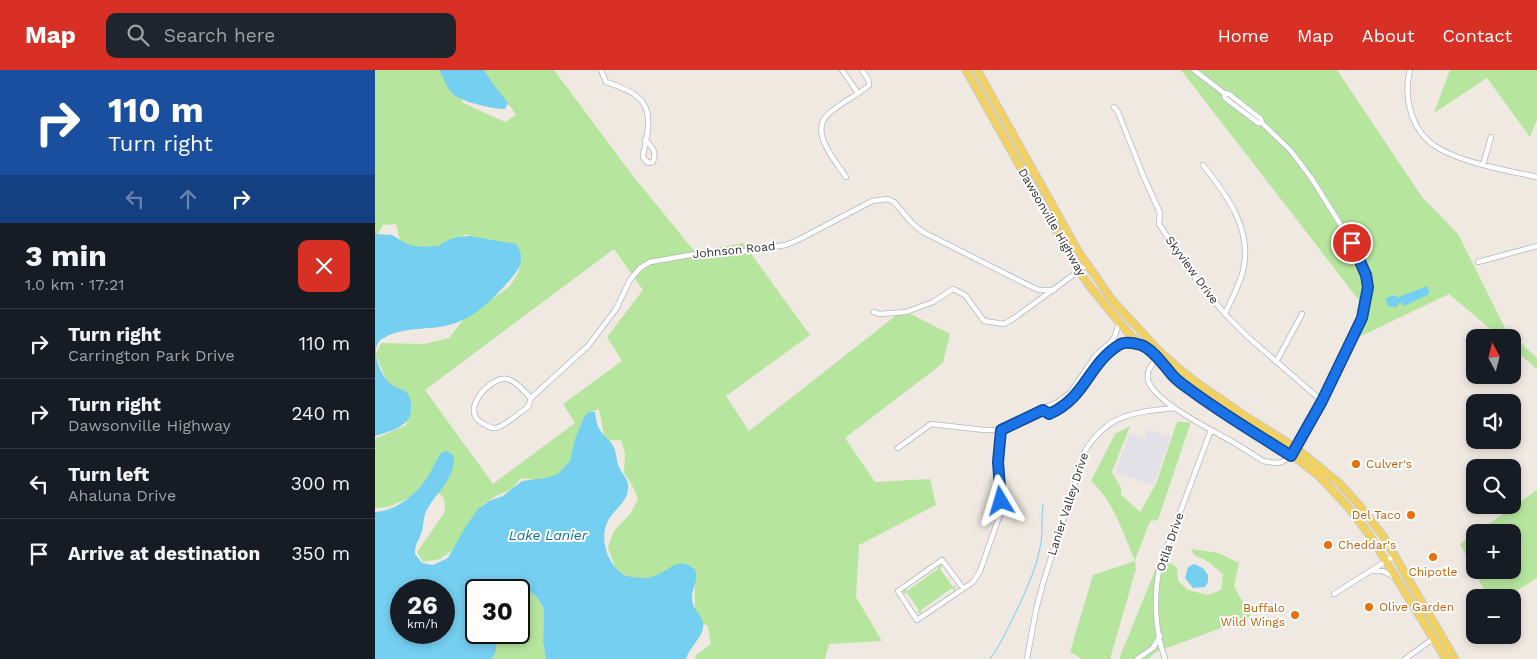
<!DOCTYPE html>
<html lang="en">
<head>
<meta charset="utf-8">
<style>
  :root { --surface:#171b24; --page:#20242c; --text:#f1f3f6; --muted:#9ea1a6; --line:#363941; --accent:#d93025 }
  body { margin:0; font-family:"Work Sans",sans-serif; background:var(--page); color:var(--text); height:100vh; display:flex; flex-direction:column; font-size:19px; white-space:nowrap }
  * { box-sizing:border-box; margin:0 }
  p { font-size:16px; color:var(--muted) }
  .icon { flex:none; width:28px; height:28px; fill:none; stroke:currentColor; stroke-width:2; stroke-linecap:round; stroke-linejoin:round }
  .map { position:relative; flex:1; overflow:hidden }
  .details { display:flex; flex-direction:column; background:var(--surface); width:375px }
  .details>* { flex:none }
  .top-card { background:#1a4fa0; color:#fff; overflow:hidden }
  .needle { width:32px; rotate:353deg }
  .fabs { position:absolute; left:1091px; top:259px; display:grid; gap:10px }
  .fabs a { display:grid; place-items:center; width:55px; height:55px; border-radius:10px; background:var(--surface); box-shadow:0 2px 8px #0003; font-size:25px }
  .speed { position:absolute; left:15px; top:509px; display:flex; gap:10px; font-size:25px; font-weight:700; text-align:center }
  .speed>* { display:grid; place-content:center; width:65px; height:65px; border-radius:50%; background:var(--surface); box-shadow:0 2px 8px #0003; line-height:1 }
  .speed small { font-size:12px; font-weight:400 }
  .speed .limit { border:2px solid #111; border-radius:8px; background:#fff; color:#111 }
  .pin { position:absolute; display:grid; place-items:center; width:42px; height:42px; color:#fff; margin:-21px; border:2px solid #fff; border-radius:50%; box-shadow:0 1px 5px #0007 }
  .me { position:absolute; width:55px; margin:-28px; rotate:353deg; stroke-linejoin:round; filter:drop-shadow(0 0 4px #0008) }
  .turn { display:flex; align-items:center; gap:18px; height:105px; padding:0 25px; font-size:22px }
  .turn .icon { width:65px; height:65px; stroke-width:2.5 }
  .turn b { display:block; font-size:35px; line-height:42px }
  .lanes { display:flex; align-items:center; height:48px; padding:0 25px; background:#0003; justify-content:center; gap:25px; direction:ltr }
  .lanes .off { opacity:.35 }
  .round { display:grid; place-items:center; flex:none; width:52px; height:52px; border-radius:10px; background:var(--page) }
  .headline { display:flex; align-items:center; justify-content:space-between; height:85px; padding:0 25px }
  h1 { font-size:30px; font-weight:700; line-height:38px }
  ul { padding:0; list-style:none }
  li { display:flex; align-items:center; gap:15px; height:70px; padding:0 25px; border-top:1px solid var(--line) }
  li div { flex:1 }
  li b { display:block; font-size:19px }
  li em { font-style:normal }
  header { display:flex; align-items:center; gap:30px; box-sizing:border-box; height:70px; padding:0 25px; background:var(--accent); color:#fff }
  header strong { font-size:24px }
  nav { display:flex; gap:28px; margin-inline-start:auto; font-size:18px }
  .search { width:350px; height:45px; background:var(--page); display:flex; align-items:center; gap:12px; box-sizing:border-box; padding:0 18px; border-radius:10px; color:var(--muted); font-size:19px }
  main { display:flex; flex:1; min-height:0 }
  .map>svg:first-child { display:block }
</style>
</head>
<body>
<header>
<strong>Map</strong>
<div class="search"><svg class="icon" aria-label="search" viewBox="0 0 24 24"><circle cx="10" cy="10" r="6"/><path d="M15 15l6 6"/></svg>Search here</div>
<nav><a>Home</a><a>Map</a><a>About</a><a>Contact</a></nav>
</header>
<main>
<section class="details">
<div class="top-card">
<div class="turn"><svg class="icon" aria-label="right" viewBox="0 0 24 24"><path d="M7 20v-9h11M14 6l5 5-5 5"/></svg><div><b>110 m</b>Turn right</div></div>
<div class="lanes"><svg class="icon off" aria-label="left" viewBox="0 0 24 24"><path d="M17 20v-9H6M10 6l-5 5 5 5"/></svg><svg class="icon off" aria-label="ahead" viewBox="0 0 24 24"><path d="M12 20V5M6 11l6-6 6 6"/></svg><svg class="icon" aria-label="right" viewBox="0 0 24 24"><path d="M7 20v-9h11M14 6l5 5-5 5"/></svg></div>
</div>
<div class="headline"><div><h1>3 min</h1><p>1.0 km · 17:21</p></div><a class="round" style="background:#d93025;color:#fff"><svg class="icon" aria-label="close" viewBox="0 0 24 24"><path d="M6 6l12 12M18 6L6 18"/></svg></a></div>
<ul>
<li><svg class="icon" aria-label="right" viewBox="0 0 24 24"><path d="M7 20v-9h11M14 6l5 5-5 5"/></svg><div><b>Turn right</b><p>Carrington Park Drive</p></div><em>110 m</em></li>
<li><svg class="icon" aria-label="right" viewBox="0 0 24 24"><path d="M7 20v-9h11M14 6l5 5-5 5"/></svg><div><b>Turn right</b><p>Dawsonville Highway</p></div><em>240 m</em></li>
<li><svg class="icon" aria-label="left" viewBox="0 0 24 24"><path d="M17 20v-9H6M10 6l-5 5 5 5"/></svg><div><b>Turn left</b><p>Ahaluna Drive</p></div><em>300 m</em></li>
<li><svg class="icon" aria-label="arrive" viewBox="0 0 24 24"><path d="M6 21V4h12l-3 4 3 4H6"/></svg><div><b>Arrive at destination</b></div><em>350 m</em></li>
</ul>
</section>
<div class="map">
<svg width="1162" height="589" viewBox="0 0 1162 589">
  <rect width="100%" height="100%" fill="#efe9e1"/>
  <path fill="#e3e1e8" d="M773 359 796 367 778 416 740 402 755 363 769 368Z"/>
  <path fill="#b6e59e" fill-rule="evenodd" d="M0 0H70L88 33 130 52 141 45 136 37 116 22 104 0H179L258 106 320 182 368 173 435 265 351 326 374 361 528 240 575 264 568 293 470 368 500 412 555 409 561 435 484 475 481 527 507 571 454 574 450 589H320L321 585 336 574 333 556 321 550 320 535 319 497 308 498 283 510H259L241 500 233 477 239 461 256 443 263 429 257 415 249 403 250 384 246 370 230 371 224 339 213 343C208 360 202 393 188 403 177 412 159 410 146 408L137 419 121 426 106 436 80 478 65 489 48 492 42 482 70 442 69 428 60 421 37 427 13 437 0 438V369L31 355 35 338 17 327 1 284 6 273 49 274 74 268 88 250 135 216 144 201 143 181 105 170 91 164 52 184 33 180 24 167 21 154 8 155 0 168ZM239 179 268 220 232 267 247 291 188 334 200 353 118 414 50 320Z
    M806 0H962L1047 127 1083 164 1131 260 1162 288V299L1138 278V268L1125 267 1074 224 982 268 990 238Z
    M1075 0H1162V50L1155 67 1112 8 1059 43Z
    M802 352H816L783 450 775 451 760 490 761 499 735 589H707L695 582 718 505 760 491C748 463 739 432 716 411L740 364 755 356 737 402 746 418V425L765 442 781 414Z
    M1162 420V508L1132 527H1113L1085 474 1100 464V500H1138V462H1102Z
    M816 479 843 483 864 493 859 516 876 547 781 582 773 589H744L785 488 802 497 803 511 813 520 833 525 846 520 848 504 834 492 819 485Z
    M565 495 567 496 565 499 578 517 581 515 580 521 577 518 546 540 547 543H542L544 540 532 523 529 524 528 521 530 519 532 521 563 499 562 496Z
    M136 513 150 517 161 526 169 538 168 572 171 589H116L119 586 118 564 117 563 144 562V520H115L122 516Z"/>
  <path fill="#75cff0" fill-rule="evenodd" d="M64 0H109L118 14 133 33 130 39C118 39 93 33 82 27 73 22 69 9 64 0Z
    M0 164 17 165 32 174 46 177 63 176 75 169 83 167 95 166 141 174C151 189 145 198 134 211 116 231 98 250 70 256 50 260 25 257 7 269 2 272 0 279 1 285 3 297 9 311 20 317 23 318 27 319 30 321 34 324 36 330 36 335 36 338 36 343 35 346 29 359 12 362 0 366Z
    M1053 216 1054 224 1029 236 1026 232 1021 237 1012 236 1011 228 1019 225 1024 228 1025 226Z
    M214 342H220C221 348 222 356 225 360 229 367 237 371 239 378 242 384 241 391 244 397 247 404 254 410 253 418 253 433 237 440 232 453 224 470 234 499 252 506 260 508 272 509 279 506 295 501 302 485 320 499 321 503 322 507 321 510 319 518 315 525 318 534 321 543 330 548 328 558 326 569 314 578 311 589H171L168 572 169 538 161 526 150 517 136 513 122 516 115 520H101C101 530 96 536 96 546L101 550V562L117 563C121 570 124 582 116 589H0V442C23 441 44 422 55 403 59 395 62 389 67 382L72 381 79 386C79 410 64 419 53 438 48 445 49 454 47 461 44 471 40 472 40 484L47 493 58 495 73 488 91 456 103 439 114 431 128 426 147 411 171 408 183 404 195 391 200 369 209 347ZM26 520H69V562H26Z
    M819 494 828 498 833 505V512L830 517 818 518 810 508 813 497Z"/>
  <g fill="none" stroke-linecap="round" stroke-linejoin="round">
    <path stroke="#75cff0" stroke-width="1" d="M615 589C623 579 628 567 634 556 647 529 661 502 666 473 668 460 666 448 668 435"/>
    <defs>
      <path id="minor" d="M226 0 231 12C254 20 276 27 273 56 273 66 269 77 268 87L273 93 278 92C282 82 277 76 270 70
        M467 0 483 23
        M1035 0C1028 27 1036 60 1060 76 1084 92 1133 101 1162 107
        M849 23 850 28 883 53H887
        M739 37 743 42 768 105 785 143 784 154 814 200 850 244 873 267 947 331
        M828 95C852 125 878 160 868 201 864 216 856 230 850 244
        M1108 95 1116 67
        M471 107C462 93 440 69 448 51 451 44 462 37 468 33 477 27 487 22 494 15V11L487 0
        M1103 192 1162 176
        M499 242 504 244 531 242 558 232 578 219 590 225 609 251 629 254 638 249 712 195
        M784 286C778 294 771 299 773 310 778 331 837 360 856 371 867 377 877 384 888 391L900 393 907 392 916 386 921 378 947 331 987 248 993 217 991 205 977 173 937 109 916 81 887 53 886 49 854 24 849 23 819 0
        M901 292 927 244
        M156 328C149 322 142 311 132 309 116 306 84 340 107 353 111 355 116 359 121 358 130 356 145 342 153 337L156 328 213 276 241 239 255 210 265 198 275 192 332 182H364L411 175 425 169 497 131 512 129 519 132 538 154 548 162 655 216 664 220H679
        M668 340 674 344C685 339 694 332 702 324 713 312 733 275 750 272 754 272 761 274 765 275
        M669 340 683 335 688 330
        M523 378 556 354 609 360H626L668 340 671 337 681 333 695 323 721 285 737 271 740 266 744 252
        M995 501H1008L1019 507
        M588 518 567 490 523 521 542 550 598 512 605 501 624 447 627 431 623 392 626 360
        M959 524 1019 486
        M652 589 661 540 668 513 710 381C733 344 759 342 799 338
        M762 589 778 578 785 566
        M790 589C780 561 778 526 785 496L836 360
        M1030 589 1059 568"/>
      <path id="primary" d="M591 0 704 201 716 218 744 252 757 267 783 288 799 306 813 318 862 352 925 391 944 406 973 437 996 467 1071 589
        M602 0 703 181 737 230 786 283 808 302 825 315 867 344 921 378 965 414 985 436 1008 466 1080 589"/>
    </defs>
    <use href="#minor" stroke="#b4b7c1" stroke-width="6"/>
    <use href="#primary" stroke="#c9c9c9" stroke-width="9"/>
    <use href="#minor" stroke="#fff" stroke-width="4.5"/>
    <use href="#primary" stroke="#f2d163" stroke-width="7"/>
  </g>
  <g fill="none" stroke-linecap="round" stroke-linejoin="round">
    <defs>
      <path id="route" d="M626 431 623 392 626 360 668 340 674 344C711 328 713 294 744 275 750 271 759 273 766 275 778 279 790 297 799 307 803 311 808 315 814 319 846 343 882 364 916 386L947 331 987 248 993 217 991 205 977 173"/>
    </defs>
    <use href="#route" stroke="#114b97" stroke-width="12"/>
    <use href="#route" stroke="#1a73e8" stroke-width="9"/>
  </g>
  <g fill="#e8710a" stroke="#fff" stroke-width="2">
    <circle cx="981" cy="394" r="5"/>
    <circle cx="1036" cy="445" r="5"/>
    <circle cx="953" cy="475" r="5"/>
    <circle cx="1058" cy="487" r="5"/>
    <circle cx="994" cy="537" r="5"/>
    <circle cx="920" cy="545" r="5"/>
  </g>
  <g text-anchor="middle" stroke-width="4" stroke-linejoin="round" paint-order="stroke">
    <g font-size="12" fill="#2e2e2e" stroke="#fff">
      <text transform="translate(677 152) rotate(60)" y="4">Dawsonville Highway</text>
      <text transform="translate(359 180) rotate(-6)" y="4">Johnson Road</text>
      <text transform="translate(817 200) rotate(54)" y="4">Skyview Drive</text>
      <text transform="translate(693 434) rotate(-72)" y="4">Lanier Valley Drive</text>
      <text transform="translate(795 472) rotate(-71)" y="4">Otila Drive</text>
    </g>
    <g font-size="12" fill="#c56008" stroke="#fff" text-anchor="start">
      <text x="991" y="398">Culver's</text>
      <text x="1026" y="449" text-anchor="end">Del Taco</text>
      <text x="963" y="479">Cheddar's</text>
      <text x="1058" y="506" text-anchor="middle">Chipotle</text>
      <text x="1004" y="541">Olive Garden</text>
      <text x="910" y="542" text-anchor="end">Buffalo<tspan x="910" dy="14">Wild Wings</tspan></text>
    </g>
    <g font-size="14" font-style="italic" fill="#0d6fa3" stroke="#fff">
      <text x="173" y="470">Lake Lanier</text>
    </g>
  </g>
</svg>
<div class="fabs">
<a><svg class="needle" viewBox="-14 -14 28 28"><path d="M0-13l5 13h-10z" fill="#e53935"/><path d="M0 13l5-13h-10z" fill="#9ea1a6"/></svg></a>
<a><svg class="icon" aria-label="sound" viewBox="0 0 24 24"><path d="M4 9h4l5-4v14l-5-4H4zM17 9q2 3 0 6"/></svg></a>
<a><svg class="icon" aria-label="search" viewBox="0 0 24 24"><circle cx="10" cy="10" r="6"/><path d="M15 15l6 6"/></svg></a>
<a>+</a>
<a>−</a>
</div>
<div class="speed"><div>26<small>km/h</small></div><div class="limit">30</div></div>
<div class="pin" style="left:977px;top:173px;background:#d93025"><svg class="icon" aria-label="arrive" viewBox="0 0 24 24"><path d="M6 21V4h12l-3 4 3 4H6"/></svg></div>
<svg class="me" style="left:626px;top:431px" viewBox="-20 -20 40 40"><path d="M0-17L14 15 0 8-14 15z" fill="#1a73e8" stroke="#fff" stroke-width="4"/></svg>
</div>
</main>
</body>
</html>
